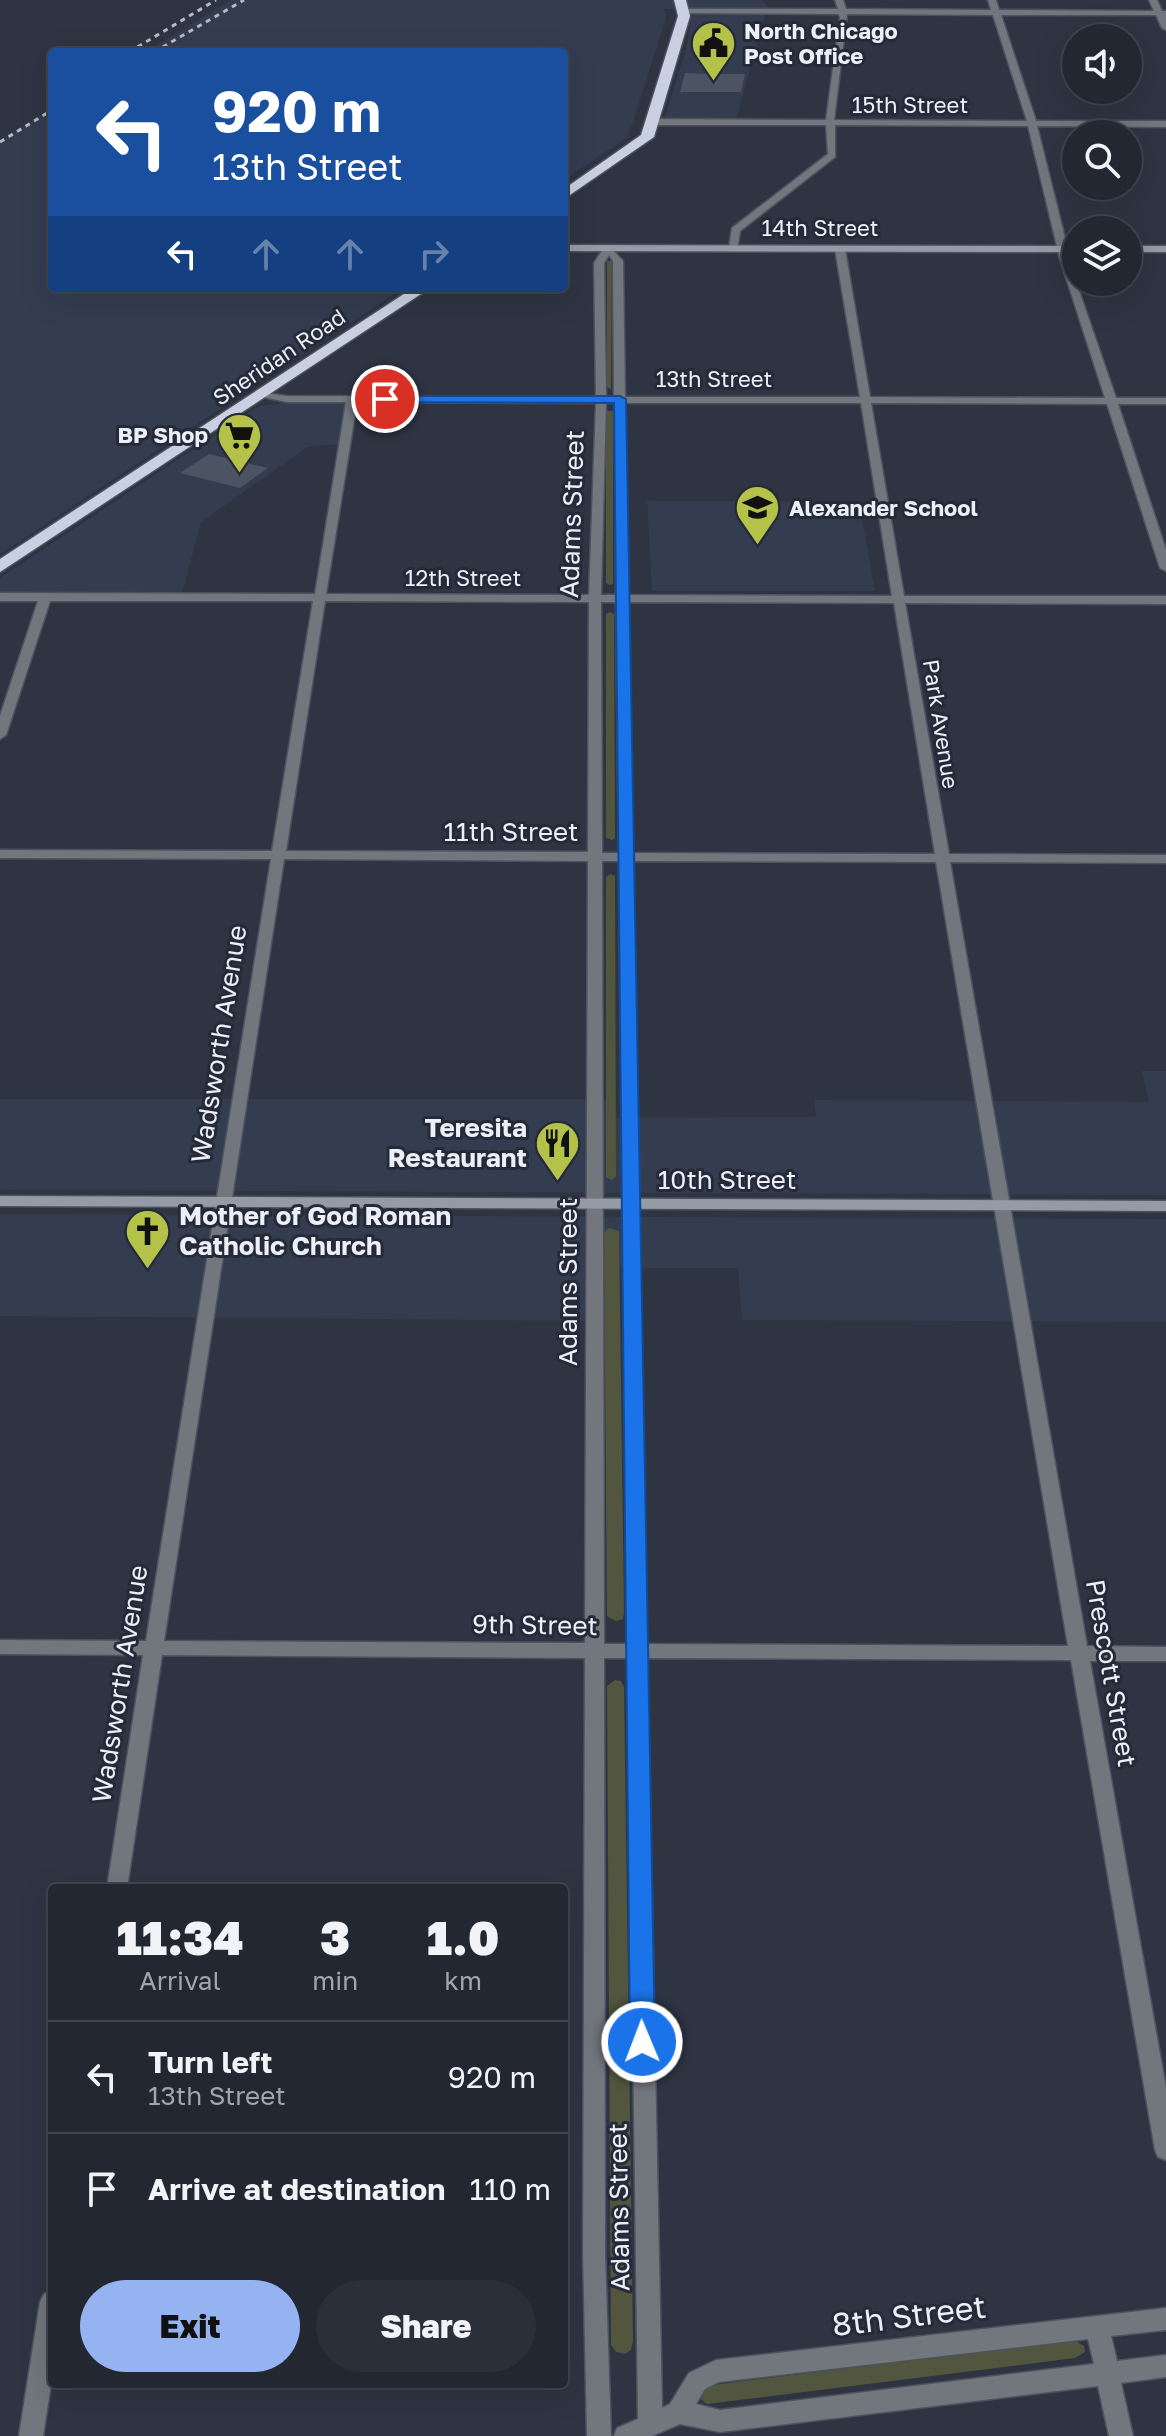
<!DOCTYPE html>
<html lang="en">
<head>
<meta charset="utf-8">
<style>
  :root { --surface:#222732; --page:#2a2f3a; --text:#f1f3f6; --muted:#a2a5ac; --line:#3f444d; --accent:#95b2f1 }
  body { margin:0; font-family:"Golos Text",sans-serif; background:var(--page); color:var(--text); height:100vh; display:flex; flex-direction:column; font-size:30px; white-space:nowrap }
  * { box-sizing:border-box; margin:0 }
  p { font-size:26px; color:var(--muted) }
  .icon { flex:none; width:44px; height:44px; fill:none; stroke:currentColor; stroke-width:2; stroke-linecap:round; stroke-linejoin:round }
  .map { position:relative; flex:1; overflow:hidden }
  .panel { position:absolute; left:48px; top:1884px; width:520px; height:504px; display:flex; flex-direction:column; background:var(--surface); border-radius:8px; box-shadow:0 8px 32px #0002,0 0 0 2px var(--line) }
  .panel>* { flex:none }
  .guide { position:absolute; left:48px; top:48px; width:520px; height:244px; border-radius:8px; box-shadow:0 8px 32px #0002,0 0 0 2px var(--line); background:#1a4fa0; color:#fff; overflow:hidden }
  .tools { position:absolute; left:1062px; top:24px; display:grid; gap:16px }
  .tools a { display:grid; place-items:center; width:80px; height:80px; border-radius:50%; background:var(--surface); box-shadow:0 8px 32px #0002,0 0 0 2px var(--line); font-size:40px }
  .pin { position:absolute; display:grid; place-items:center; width:68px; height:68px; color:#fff; margin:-34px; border:4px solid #fff; border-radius:50%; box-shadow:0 2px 8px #0007 }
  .me { position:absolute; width:88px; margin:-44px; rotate:359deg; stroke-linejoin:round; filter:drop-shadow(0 0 6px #0008) }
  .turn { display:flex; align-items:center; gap:28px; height:168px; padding:0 32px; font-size:36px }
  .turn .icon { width:104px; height:104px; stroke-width:2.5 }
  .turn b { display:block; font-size:56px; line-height:68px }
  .lanes { display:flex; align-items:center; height:76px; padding:0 32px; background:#0003; justify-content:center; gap:40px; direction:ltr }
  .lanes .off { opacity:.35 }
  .eta { display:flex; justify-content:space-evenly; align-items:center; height:136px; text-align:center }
  .eta b { font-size:48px; font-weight:800; line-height:56px }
  .button { display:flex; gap:16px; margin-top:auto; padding:16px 32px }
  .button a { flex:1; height:92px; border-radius:48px; background:var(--accent); color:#111; font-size:32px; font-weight:800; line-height:92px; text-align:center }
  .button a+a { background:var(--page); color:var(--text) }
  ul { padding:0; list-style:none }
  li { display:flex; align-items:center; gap:24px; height:112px; padding:0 32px; border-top:2px solid var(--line) }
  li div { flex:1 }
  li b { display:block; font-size:30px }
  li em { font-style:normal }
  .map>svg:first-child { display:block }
</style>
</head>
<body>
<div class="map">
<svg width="1166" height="2436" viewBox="0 0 1166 2436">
  <rect width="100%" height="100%" fill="#2e3442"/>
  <path fill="#343d50" d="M231 0H763L767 7 736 120 664 121 687 45 693 9H664L666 18 628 137 564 180V52H146Z
    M52 109V288H403L0 554V141Z
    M298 402H353L342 444 307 447 201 522 181 597H0V578L254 409 264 405Z
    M647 501 859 502 875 591H652Z
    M1142 1071H1166V1195L0 1190V1099H612V1118L816 1117 814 1100 1149 1102Z
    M0 1214 1166 1219V1322L742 1320 738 1268H611V1321L0 1316Z"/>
  <path fill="#52563e" d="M607 261H612L611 389 607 387Z
    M606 411H613V584L610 585 606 583Z
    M610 612 614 614 615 838 612 840 606 838V614Z
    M610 874 615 876 616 1176 612 1180 606 1177V877Z
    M609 1228 619 1231 624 1612 623 1619 616 1621 607 1616 604 1232Z
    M615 1680 621 1681 624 1687 633 2341 631 2350 625 2354 616 2352 611 2345 607 1686Z
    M1074 2340 1084 2346 1085 2352 1075 2358 707 2404 698 2397 704 2386Z"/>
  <path fill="#4c5362" d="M685 73 714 74H745L741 92H680Z
    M209 454 268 468 240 488 180 473Z"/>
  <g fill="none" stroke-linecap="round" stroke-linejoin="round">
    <defs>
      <path id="street" d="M835 0H843L846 9 991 10 988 0H996L999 10 1154 11 1149 0H1157L1162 11H1166V30L1162 28 1156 15H1001L1036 121H1166V127L1037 126 1076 282 1116 398H1166V404H1118L1166 550V571L1160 568 1107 404 871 403 904 596H1166V604L905 603 949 854 1166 855V863L950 862 1087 1646 1166 1647V1661H1090L1166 2088V2160L1158 2157 1155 2150 1071 1660 647 1658 662 2408 670 2404 689 2373 716 2360 1166 2308V2330L1111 2336 1117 2361 1166 2355V2377L1121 2383 1133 2436H1109L1098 2386 720 2432 680 2424 652 2436H614L617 2428 638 2419 628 1658H604L605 2253 611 2436H587L583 2253 585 1658 162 1655 127 1888H107L143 1655 0 1654V1640L146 1641 271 859 0 858V850L272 851 313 601H50L6 735 0 739V716L38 601H0V593L315 594 346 402H287L258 396V392L287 396 596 397 594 263 605 246 608 245 623 261 625 397H860L835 249 840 246 845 249 870 397 1105 398 1060 259 1028 126 835 125V157L740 231 737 250 729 248 732 228 828 154 826 125H653L649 122 653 119 826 120 840 18 839 14 684 13 680 11 684 9H838ZM847 14 993 15 1027 121 834 120ZM609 255 613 261 614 397H606L604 263ZM357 402 596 403 589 595 326 594ZM606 403H615L616 595H601ZM625 403H861L892 596 628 595ZM325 601 589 602 588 852 286 851ZM601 602H616L619 853H602ZM628 602 894 603 935 854 632 853ZM284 859 588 861 585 1643 164 1641ZM602 861H619L628 1644H604ZM632 861 936 862 1068 1646 646 1644ZM1088 2339 1094 2364 720 2410 696 2404 705 2389 719 2382Z
        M52 2291V2378L43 2436H19L40 2302 44 2294Z"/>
      <path id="secondary" d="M564 245 1076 246V252L564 251Z
        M1128 246H1166V252H1128Z
        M0 1196 1166 1201V1211L0 1206Z"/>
      <path id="highway" d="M674 0H686L690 16 654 137 564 199V189L641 135 678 16Z
        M413 288H430L0 572V559Z"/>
    </defs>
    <use href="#street" stroke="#4c525f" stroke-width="3"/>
    <use href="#secondary" stroke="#4c525f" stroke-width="3"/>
    <use href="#highway" stroke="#4c525f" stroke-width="3"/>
    <use href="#street" fill="#72767d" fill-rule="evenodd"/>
    <use href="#secondary" fill="#959ba6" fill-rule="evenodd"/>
    <use href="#highway" fill="#c8d0e2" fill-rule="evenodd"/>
    <path stroke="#b4b9c3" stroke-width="3" stroke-dasharray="5 5" stroke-linecap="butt" d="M129 52 216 0
      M154 52 244 0
      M0 142 52 110"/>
  </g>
  <path fill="#1a73e8" stroke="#114b97" stroke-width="2" d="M381 396H620L626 399 655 2042 651 2049 642 2052 634 2049 630 2042 614 403 385 402 381 401Z"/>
  <defs>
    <symbol id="civic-pin" viewBox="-11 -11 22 30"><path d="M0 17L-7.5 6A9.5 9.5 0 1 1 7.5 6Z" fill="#b4c24a" stroke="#242a38"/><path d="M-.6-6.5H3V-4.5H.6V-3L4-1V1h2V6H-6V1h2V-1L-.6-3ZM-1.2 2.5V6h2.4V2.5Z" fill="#111"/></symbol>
    <symbol id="supermarket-pin" viewBox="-11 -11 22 30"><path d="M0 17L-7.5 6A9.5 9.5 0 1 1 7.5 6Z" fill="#b4c24a" stroke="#242a38"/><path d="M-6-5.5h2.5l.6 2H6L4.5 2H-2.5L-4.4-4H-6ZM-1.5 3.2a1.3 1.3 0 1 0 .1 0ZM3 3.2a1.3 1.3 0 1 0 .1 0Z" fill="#111"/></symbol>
    <symbol id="school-pin" viewBox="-11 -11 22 30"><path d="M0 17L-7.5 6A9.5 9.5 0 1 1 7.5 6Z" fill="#b4c24a" stroke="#242a38"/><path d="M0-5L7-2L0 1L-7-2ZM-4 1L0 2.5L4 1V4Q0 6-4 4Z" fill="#111"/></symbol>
    <symbol id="restaurant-pin" viewBox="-11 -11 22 30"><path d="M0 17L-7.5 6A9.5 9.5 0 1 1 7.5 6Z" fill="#b4c24a" stroke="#242a38"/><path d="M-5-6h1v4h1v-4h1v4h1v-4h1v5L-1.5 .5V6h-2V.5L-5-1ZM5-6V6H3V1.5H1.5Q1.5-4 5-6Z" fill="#111"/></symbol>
    <symbol id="church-pin" viewBox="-11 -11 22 30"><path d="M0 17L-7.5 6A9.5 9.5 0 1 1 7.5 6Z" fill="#b4c24a" stroke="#242a38"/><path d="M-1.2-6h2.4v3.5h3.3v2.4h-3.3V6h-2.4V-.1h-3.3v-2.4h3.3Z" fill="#111"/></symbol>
  </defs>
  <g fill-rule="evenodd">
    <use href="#civic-pin" x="688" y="18" width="51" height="69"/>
    <use href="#supermarket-pin" x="214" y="410" width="51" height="69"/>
    <use href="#school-pin" x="732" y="482" width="51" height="69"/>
    <use href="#restaurant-pin" x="532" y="1118" width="51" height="69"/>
    <use href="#church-pin" x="122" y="1206" width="51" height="69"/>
  </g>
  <g text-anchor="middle" stroke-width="6" stroke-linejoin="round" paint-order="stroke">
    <g font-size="22" font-weight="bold" fill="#ebeff8" stroke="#242a38" text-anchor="start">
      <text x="744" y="39">North Chicago<tspan x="744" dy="25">Post Office</tspan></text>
      <text x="208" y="443" text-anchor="end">BP Shop</text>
      <text x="789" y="516">Alexander School</text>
    </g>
    <g font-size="22" fill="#ebeff8" stroke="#242a38">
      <text x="910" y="113">15th Street</text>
      <text x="820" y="236">14th Street</text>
      <text transform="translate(279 357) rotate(-34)" y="8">Sheridan Road</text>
      <text x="714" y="387">13th Street</text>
      <text x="463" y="586">12th Street</text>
      <text transform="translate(941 724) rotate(81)" y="8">Park Avenue</text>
    </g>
    <g font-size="26" fill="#ebeff8" stroke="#242a38">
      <text transform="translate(572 514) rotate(-88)" y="9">Adams Street</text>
      <text x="511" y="841">11th Street</text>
      <text transform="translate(219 1044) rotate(-81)" y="9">Wadsworth Avenue</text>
      <text x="727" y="1189">10th Street</text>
      <text transform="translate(568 1282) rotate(-90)" y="9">Adams Street</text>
      <text transform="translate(535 1625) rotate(1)" y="9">9th Street</text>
      <text transform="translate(1111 1673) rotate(80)" y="9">Prescott Street</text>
      <text transform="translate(120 1684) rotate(-81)" y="9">Wadsworth Avenue</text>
      <text transform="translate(619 2207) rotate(-91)" y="9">Adams Street</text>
    </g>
    <g font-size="26" font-weight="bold" fill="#ebeff8" stroke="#242a38" text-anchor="end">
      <text x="527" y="1137">Teresita<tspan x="527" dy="30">Restaurant</tspan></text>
      <text x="179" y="1225" text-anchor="start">Mother of God Roman<tspan x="179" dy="30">Catholic Church</tspan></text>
    </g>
    <g font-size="32" fill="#ebeff8" stroke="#242a38">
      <text transform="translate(909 2316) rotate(-7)" y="11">8th Street</text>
    </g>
  </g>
</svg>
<div class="tools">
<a><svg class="icon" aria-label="sound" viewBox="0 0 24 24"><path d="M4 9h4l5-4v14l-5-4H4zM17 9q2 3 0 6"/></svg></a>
<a><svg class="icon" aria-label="search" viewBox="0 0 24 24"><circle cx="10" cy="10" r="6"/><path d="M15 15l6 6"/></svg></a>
<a><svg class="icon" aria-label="layers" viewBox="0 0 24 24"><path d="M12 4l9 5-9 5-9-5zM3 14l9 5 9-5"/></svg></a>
</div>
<div class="pin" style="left:385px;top:399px;background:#d93025"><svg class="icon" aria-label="arrive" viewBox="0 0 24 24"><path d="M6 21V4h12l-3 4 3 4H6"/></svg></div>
<svg class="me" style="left:642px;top:2042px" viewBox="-20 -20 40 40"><circle r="17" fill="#1a73e8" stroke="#fff" stroke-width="3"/><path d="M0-11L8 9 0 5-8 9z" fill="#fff"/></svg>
<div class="guide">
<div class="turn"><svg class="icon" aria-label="left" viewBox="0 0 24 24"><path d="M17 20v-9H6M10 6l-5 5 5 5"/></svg><div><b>920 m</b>13th Street</div></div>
<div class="lanes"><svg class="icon" aria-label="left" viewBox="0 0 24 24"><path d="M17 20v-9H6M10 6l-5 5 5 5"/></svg><svg class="icon off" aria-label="ahead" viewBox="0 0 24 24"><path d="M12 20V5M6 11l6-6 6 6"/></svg><svg class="icon off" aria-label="ahead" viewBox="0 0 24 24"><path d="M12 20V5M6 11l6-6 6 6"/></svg><svg class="icon off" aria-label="right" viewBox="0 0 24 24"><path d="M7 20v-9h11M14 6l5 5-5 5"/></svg></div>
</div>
<section class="panel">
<div class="eta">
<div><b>11:34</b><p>Arrival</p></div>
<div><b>3</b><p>min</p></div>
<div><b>1.0</b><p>km</p></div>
</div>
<ul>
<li><svg class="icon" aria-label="left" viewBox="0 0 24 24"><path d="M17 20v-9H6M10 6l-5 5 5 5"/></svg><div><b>Turn left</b><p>13th Street</p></div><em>920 m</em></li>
<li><svg class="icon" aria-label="arrive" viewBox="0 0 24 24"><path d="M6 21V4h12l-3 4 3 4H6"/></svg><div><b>Arrive at destination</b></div><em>110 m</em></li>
</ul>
<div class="button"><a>Exit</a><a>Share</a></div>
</section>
</div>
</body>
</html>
